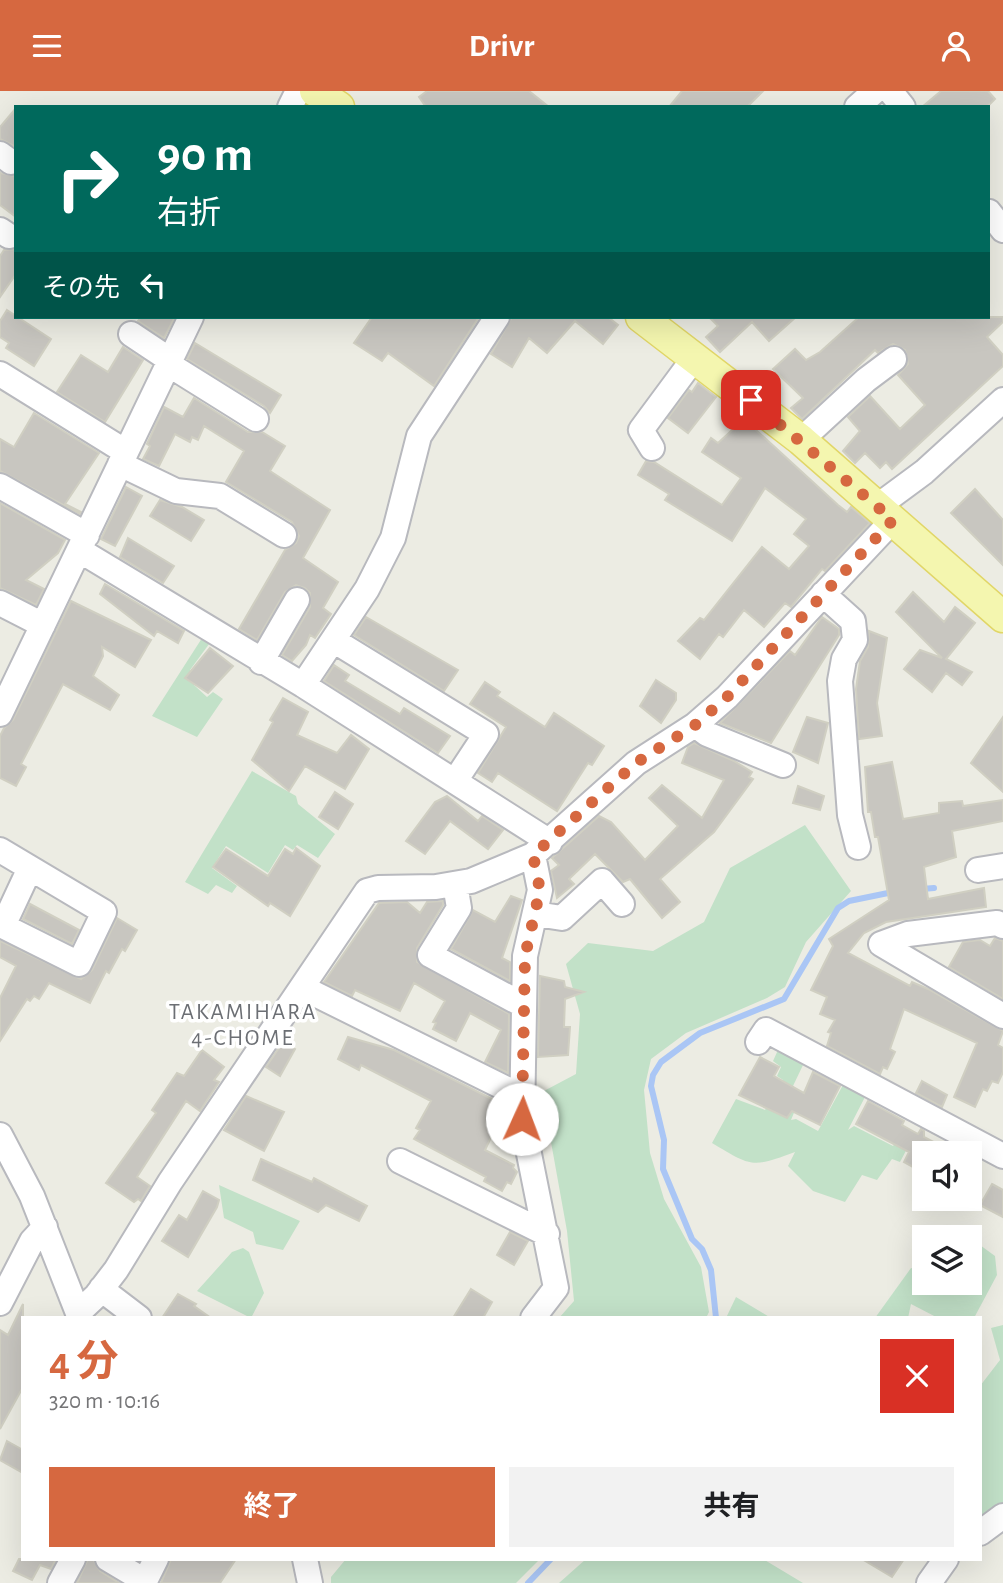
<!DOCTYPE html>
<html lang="ja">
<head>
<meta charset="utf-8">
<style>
  :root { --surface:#fff; --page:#f2f2f2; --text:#202124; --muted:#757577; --accent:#d66840 }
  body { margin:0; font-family:"Alegreya Sans","Noto Sans JP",sans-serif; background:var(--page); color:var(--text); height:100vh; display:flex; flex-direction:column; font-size:26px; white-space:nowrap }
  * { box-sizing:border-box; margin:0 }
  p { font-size:23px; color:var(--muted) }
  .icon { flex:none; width:38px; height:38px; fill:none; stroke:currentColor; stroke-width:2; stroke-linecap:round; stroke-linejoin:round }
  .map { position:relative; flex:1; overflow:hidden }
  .side { position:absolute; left:21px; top:1225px; width:961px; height:245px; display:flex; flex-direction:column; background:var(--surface); border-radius:0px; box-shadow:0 7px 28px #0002 }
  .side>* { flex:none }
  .hud { position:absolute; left:14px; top:14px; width:976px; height:214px; border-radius:0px; box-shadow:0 7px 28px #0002; background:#00695c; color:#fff; overflow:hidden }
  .buttons { position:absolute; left:912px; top:1050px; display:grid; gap:14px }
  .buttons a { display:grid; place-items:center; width:70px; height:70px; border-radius:0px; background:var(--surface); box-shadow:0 7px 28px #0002; font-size:35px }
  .pin { position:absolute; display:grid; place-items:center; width:60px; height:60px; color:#fff; margin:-30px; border-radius:14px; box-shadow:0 4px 10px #0006 }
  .me { position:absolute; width:77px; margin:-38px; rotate:2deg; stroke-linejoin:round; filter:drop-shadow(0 0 5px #0008) }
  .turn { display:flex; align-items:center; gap:24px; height:147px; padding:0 28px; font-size:32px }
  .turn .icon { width:91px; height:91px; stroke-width:2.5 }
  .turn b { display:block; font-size:49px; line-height:60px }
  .then { display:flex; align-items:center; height:66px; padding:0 28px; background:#0003; gap:14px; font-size:26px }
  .round { display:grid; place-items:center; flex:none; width:74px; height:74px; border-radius:0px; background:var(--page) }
  .overview { display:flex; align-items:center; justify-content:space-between; height:119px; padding:0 28px }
  h1 { font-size:42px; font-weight:700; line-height:52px; color:var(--accent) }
  .action { display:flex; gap:14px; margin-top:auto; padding:14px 28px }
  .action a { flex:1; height:80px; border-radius:0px; background:var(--accent); color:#fff; font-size:28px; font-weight:700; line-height:80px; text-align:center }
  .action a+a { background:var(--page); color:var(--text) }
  header { display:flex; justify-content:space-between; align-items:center; height:91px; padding:0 28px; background:var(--accent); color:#fff; font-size:32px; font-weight:700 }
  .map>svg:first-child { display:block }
</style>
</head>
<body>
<header><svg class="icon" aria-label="menu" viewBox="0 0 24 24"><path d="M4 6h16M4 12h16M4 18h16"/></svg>Drivr<svg class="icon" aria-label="person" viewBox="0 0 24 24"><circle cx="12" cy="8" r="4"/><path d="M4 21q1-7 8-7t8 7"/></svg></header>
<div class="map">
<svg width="1003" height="1492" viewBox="0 0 1003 1492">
  <rect width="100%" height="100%" fill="#ecece3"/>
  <path fill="#c2e1c8" d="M204 544 212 549 190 579 198 586 194 594 207 606 213 601 223 608 197 646 152 625Z
    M252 680 296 705 298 713 335 743 318 767 297 754 293 759 285 754 268 782 226 755 212 777 237 795 232 802 216 794 208 803 185 791Z
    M805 734 851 800 806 851 785 896 767 907 686 942 651 968 644 999 650 1062 664 1108 701 1176 709 1221 706 1227H559L574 1210 567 1140 542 1001 576 983 580 923 566 873 588 852 653 860 704 831 730 777Z
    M778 959 803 974 793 995 802 1002 791 1029 796 1028 818 1040 843 994 865 1006 848 1039 854 1035 893 1055 898 1048 909 1054 900 1071 892 1068 877 1089 862 1084 845 1111 813 1100 788 1075 795 1061C752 1077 752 1076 712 1052L736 1008 765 1019 783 989 777 985 781 976 773 970Z
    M219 1094 300 1130 283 1159 256 1153 253 1141 224 1127Z
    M973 1149 995 1165 997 1184 974 1227H938L911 1213 908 1227H875L911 1177 924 1180V1192H970V1151Z
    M243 1157 249 1161 264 1202 251 1227 197 1200 232 1161Z
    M736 1206 771 1227H726Z
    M1003 1234V1413L980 1431V1295L1000 1269 991 1237Z
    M346 1468H540L516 1492H331V1486Z
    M586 1468H763L803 1492H559Z"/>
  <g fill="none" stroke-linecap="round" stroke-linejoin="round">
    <path stroke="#aac6f5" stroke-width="6" d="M922 798 934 797
      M716 1227 711 1179 702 1158 692 1148 663 1078 664 1049 651 995 653 984 661 971 700 942 784 908 838 817 849 810 893 801
      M528 1492 551 1468"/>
  </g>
  <path fill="#c8c6c0" stroke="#d0cfc2" stroke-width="2" d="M427 0H529L549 16H426L419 6Z
    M682 0H763L747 16H669Z
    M941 0H988L995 8 987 16H922Z
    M16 17V56L0 48V36Z
    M0 82 16 85V126L0 114Z
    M16 158V183L0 206V165L4 159Z
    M7 219 51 248 34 275 6 257 9 252 0 246V230Z
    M141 226H175L164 247 138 230Z
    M372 226H479L434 295 388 262 382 270 354 252Z
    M512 226H608L618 234 603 253 575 230 547 262 529 247 512 276 491 263Z
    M709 226H796L769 250 752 231 720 261 706 246 718 235Z
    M859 226H1003V231L987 246 1003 264V275L892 378 886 371 880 377 865 362 855 372 843 360 860 340 848 326 870 305 900 338 925 314 898 284 908 273 905 259 893 253 878 262 875 259 802 328 791 317 803 307 773 278 795 258 806 269 820 261Z
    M195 252 281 304 270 322 264 315 187 268Z
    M123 256 143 269 105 331 57 301 81 264 108 281Z
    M698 292 716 306 688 342 668 327 689 299 692 301Z
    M194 307 248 341H262L285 355 270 380 330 419 303 467 338 491 323 517 331 523 315 547 310 544 306 554 292 570 282 564 310 516V502L305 497 296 494 285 501 257 549 239 538 285 459 296 452 299 445 292 431 226 391 244 360 204 335 198 349 192 346 190 351 175 343 159 375 143 368 150 355 147 353 164 316 183 326Z
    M34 322 99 362 65 413 81 421 80 423 0 380V348L14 356Z
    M744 328 838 414 847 421 851 416 870 432 825 480 822 478 791 516 785 512 764 536 744 519 723 546 719 543 700 568 678 550 700 527 704 529 762 456 789 478 809 455 794 443 806 428 765 397 732 450 665 409 669 403 638 384 646 370 654 371 722 414 741 387 702 361 711 347 718 352Z
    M126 396 142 405 115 455 101 448Z
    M975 398 1003 429V474L951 422Z
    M160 409 182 416 204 429 191 450 150 425Z
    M0 412 65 449 58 462 26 489 44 498 36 514 0 497Z
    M128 447 174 475 163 492 120 466Z
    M105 493 184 540 178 552 157 540 154 545 100 503Z
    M913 501 944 531 955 516 975 532 946 568 972 581 962 594 946 582 932 601 904 578 920 559 942 567 896 521Z
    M71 510 151 549 135 576 102 556 103 565 93 585 119 604 110 619 63 593 21 673 26 676 16 695 0 687V645L4 637 13 629Z
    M366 526 458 579 444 600 354 544Z
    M822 526 839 538V544L771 652 720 632 790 560 795 564Z
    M869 540 887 547 877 612 882 645 859 648 856 598 860 570 868 556Z
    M210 557 233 575 208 602 185 587Z
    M334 574 349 584 345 590 400 623 404 617 450 645 438 662 324 590Z
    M656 589 676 602V609L661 632 640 615Z
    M485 591 500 601 497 605 545 636 554 622 604 655 592 674 588 672 557 720 498 682 492 691 478 682 506 636 470 613Z
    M283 607 308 621 297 644 337 662 351 644 369 658 345 698 305 675 289 700 252 669 273 631 270 629Z
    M807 626 828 632 818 672 793 661Z
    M1003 626V701L971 672Z
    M694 652 734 670 752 681 749 686 753 688 714 741 660 788 680 811 662 827 630 788 623 791 595 763 569 788 574 793 557 807 551 780 559 774 552 767 599 725 611 731 645 769 678 735 649 707 662 694 702 727 724 689 682 672 688 656Z
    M892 671 903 728 939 722V712L962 710 963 715 1003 709V730L952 740 956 766 924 776 928 808 984 797 986 816 886 831 864 842 848 862 910 895 912 891 928 898 1003 940 998 954 1003 957V981L998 992 992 990 987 1000 983 998 975 1016 954 1006 977 952 904 918 890 958 895 961 887 978 883 976 880 983 827 955 831 942 828 941 835 929 820 923 827 906 811 899 833 855 829 848 889 809 878 746H875L871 721H868L865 676Z
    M798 695 824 705 820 719 793 712Z
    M335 701 353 713 338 738 319 726Z
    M447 705 478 730 482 725 503 739 488 758 450 730 425 763 406 750 435 711Z
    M296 757 320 775 290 825 270 812 268 815 213 776 226 758 268 785 285 758 293 763Z
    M511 805 522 809 502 867 510 871V890L451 858 473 819 495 831Z
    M443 810V814L417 857V871L509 923 508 982 485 971 501 939 470 922 456 950 433 938 436 932 433 931 445 910 414 892 400 920 355 899 352 905 324 891 379 812 407 811 420 822 427 811Z
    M30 813 79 839 72 853 23 828Z
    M117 827 137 839 125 860 122 858 109 882 106 880 90 912 49 892 39 908 34 905 30 910 27 908 0 950V907L16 875 0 866V850L81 888 92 879Z
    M995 847 1003 850V908L949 876 963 851 980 849 990 855Z
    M540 885 564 890 565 896 584 901 565 908 564 936H570L568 964 538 966Z
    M348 946 394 959 506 1015 485 1059 514 1074 513 1077 517 1081 511 1093 507 1091 502 1100 484 1090 486 1086 414 1048 420 1039 416 1037 431 1010 361 974 359 979 338 968Z
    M283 951 295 958 280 985 266 976Z
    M202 959 224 976 214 989 219 991 200 1020 186 1010 137 1086 150 1095 141 1110 138 1108 134 1111 106 1092 156 1022 152 1019 177 982 184 985Z
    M760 966 779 976 774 985 804 1002 813 981 840 995 820 1034 792 1020 787 1027 739 1004Z
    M922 990 947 1004 942 1016 916 1002Z
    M246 1005 284 1021 264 1060 224 1039Z
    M868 1010 904 1030 902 1034 918 1043 921 1038 924 1040V1046L954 1062H924V1082L904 1071 909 1061 856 1033Z
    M261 1068 312 1091 314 1087 367 1115 359 1130 326 1114 318 1121 253 1089Z
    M992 1093 1003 1099V1126L980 1114Z
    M203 1100 219 1109 217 1116 188 1166 162 1150 179 1124 187 1129Z
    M510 1141 528 1150 514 1174 497 1164Z
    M471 1198 492 1211 483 1227H453Z
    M178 1203 196 1213 194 1215 211 1227H162Z
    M23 1213V1296L0 1338V1239L8 1244Z
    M7 1350 23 1359V1382L0 1369Z
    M19 1468H56L51 1478 40 1474 32 1489 13 1480Z
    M88 1468H93L100 1480 119 1492H77Z
    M171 1468H236L220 1492H161Z
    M862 1468H904L892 1486Z"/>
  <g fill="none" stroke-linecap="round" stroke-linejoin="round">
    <defs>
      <path id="minor" d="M890 0 903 16
        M290 16 298 0
        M857 16 875 0
        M0 63 11 71
        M989 121 1003 139
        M0 139 9 145
        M131 243 170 269
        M168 273 256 328
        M0 283 126 361
        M801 349 866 289 894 268
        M652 357 641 339 695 266
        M120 373 176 400 220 405 284 444
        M0 395 87 444
        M878 415 924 381 1003 309
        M79 459 303 594 550 751
        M823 503 853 530 855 549 844 568 840 590 850 724 858 756
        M0 512 43 534
        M333 549 486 643 455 690
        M261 571 297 509
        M303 594 367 498 393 447 419 345 497 226
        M0 623 191 226
        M695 634 707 643 783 674
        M0 759 104 821 79 873 3 835 30 777
        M978 779 1003 775
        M455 793 459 817 430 864 523 914
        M536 823 562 827 602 790 622 813
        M1003 835 997 832 908 843 881 853 1003 925
        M303 897 523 1006
        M758 951 766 939 1003 1065
        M0 1044 32 1105 80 1227
        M400 1070 547 1143
        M101 1198 139 1227
        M0 1212 32 1150 45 1136
        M78 1222 96 1205 116 1179 170 1091 367 800 378 797 436 796 471 790 533 764 636 672 695 634 727 606 893 429
        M533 1227 556 1197 522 1028 525 865 540 799 533 764
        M980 1442 1003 1425
        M108 1468 145 1490 156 1468
        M305 1468 310 1492
        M60 1492 73 1468
        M929 1492 946 1468"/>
      <path id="major" d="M315 0 339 16
        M641 226 801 349 1003 526"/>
    </defs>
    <use href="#minor" stroke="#b8b9be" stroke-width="28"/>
    <use href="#major" stroke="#e1d667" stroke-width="33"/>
    <use href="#minor" stroke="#fff" stroke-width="24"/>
    <use href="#major" stroke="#f4f6af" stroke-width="30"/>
  </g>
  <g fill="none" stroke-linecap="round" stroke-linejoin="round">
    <path stroke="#d66840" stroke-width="12" stroke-dasharray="0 21.6" d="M522 1028 525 865 540 799 533 764 636 672 695 634 727 606 893 429 751 309"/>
  </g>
  <g text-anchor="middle" stroke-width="7" stroke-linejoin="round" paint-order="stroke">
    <g font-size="23" letter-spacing="2" fill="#6c6f74" stroke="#fff">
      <text x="243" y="928">TAKAMIHARA<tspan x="243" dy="26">4-CHOME</tspan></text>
    </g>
  </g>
</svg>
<div class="buttons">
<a><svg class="icon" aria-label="sound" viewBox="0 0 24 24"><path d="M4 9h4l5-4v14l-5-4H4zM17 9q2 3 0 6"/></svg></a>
<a><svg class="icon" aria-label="layers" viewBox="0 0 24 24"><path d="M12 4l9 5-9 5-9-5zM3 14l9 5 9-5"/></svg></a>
</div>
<div class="pin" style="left:751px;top:309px;background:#d93025"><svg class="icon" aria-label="arrive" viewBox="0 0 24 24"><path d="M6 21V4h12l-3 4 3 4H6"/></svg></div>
<svg class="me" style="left:522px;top:1028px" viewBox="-20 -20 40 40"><circle r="19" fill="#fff"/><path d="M0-13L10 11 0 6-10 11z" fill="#d66840"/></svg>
<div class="hud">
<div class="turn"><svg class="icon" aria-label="right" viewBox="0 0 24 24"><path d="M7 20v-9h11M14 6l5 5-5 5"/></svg><div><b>90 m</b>右折</div></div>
<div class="then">その先<svg class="icon" aria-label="left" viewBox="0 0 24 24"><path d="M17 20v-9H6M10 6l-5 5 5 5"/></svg></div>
</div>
<section class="side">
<div class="overview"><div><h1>4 分</h1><p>320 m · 10:16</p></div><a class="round" style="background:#d93025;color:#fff"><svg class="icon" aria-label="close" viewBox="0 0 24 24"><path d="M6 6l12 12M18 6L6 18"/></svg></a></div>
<div class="action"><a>終了</a><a>共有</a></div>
</section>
</div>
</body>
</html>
